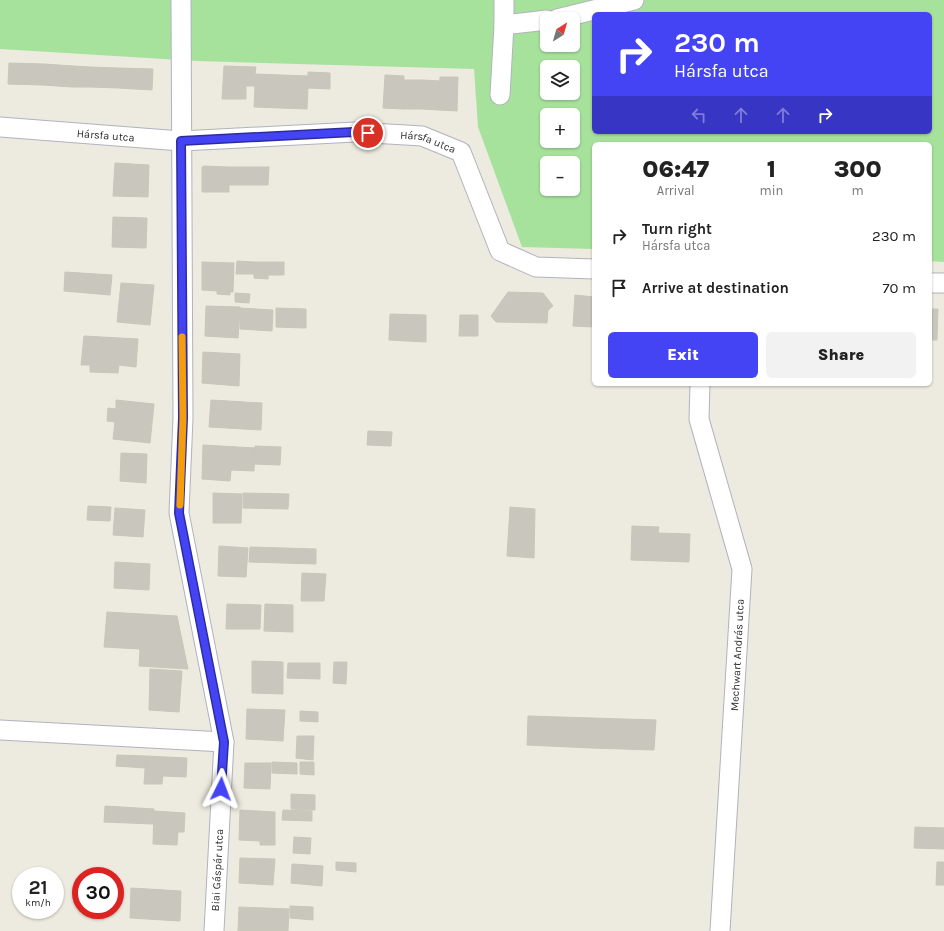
<!DOCTYPE html>
<html lang="en">
<head>
<meta charset="utf-8">
<style>
  :root { --surface:#fff; --page:#f2f2f2; --text:#222; --muted:#767676; --accent:#4544f5 }
  body { margin:0; font-family:Karla,sans-serif; background:var(--page); color:var(--text); height:100vh; display:flex; flex-direction:column; font-size:15px; white-space:nowrap }
  * { box-sizing:border-box; margin:0 }
  p { font-size:13px; color:var(--muted) }
  .icon { flex:none; width:22px; height:22px; fill:none; stroke:currentColor; stroke-width:2; stroke-linecap:round; stroke-linejoin:round }
  .map { position:relative; flex:1; overflow:hidden }
  .side { position:absolute; left:592px; top:142px; width:340px; height:244px; display:flex; flex-direction:column; background:var(--surface); border-radius:6px; box-shadow:0 1px 3px #0004 }
  .side>* { flex:none }
  .guide { position:absolute; left:592px; top:12px; width:340px; height:122px; border-radius:6px; box-shadow:0 1px 3px #0004; background:#4544f5; color:#fff; overflow:hidden }
  .needle { width:26px; rotate:37deg }
  .fabs { position:absolute; left:540px; top:12px; display:grid; gap:8px }
  .fabs a { display:grid; place-items:center; width:40px; height:40px; border-radius:6px; background:var(--surface); box-shadow:0 1px 3px #0004; font-size:20px }
  .speed { position:absolute; left:12px; top:867px; display:flex; gap:8px; font-size:20px; font-weight:700; text-align:center }
  .speed>* { display:grid; place-content:center; width:52px; height:52px; border-radius:50%; background:var(--surface); box-shadow:0 1px 3px #0004; line-height:1 }
  .speed small { font-size:10px; font-weight:400 }
  .speed .limit { border:6px solid #d22; background:#fff; color:#111 }
  .pin { position:absolute; display:grid; place-items:center; width:34px; height:34px; color:#fff; margin:-17px; border:2px solid #fff; border-radius:50%; box-shadow:0 1px 4px #0007 }
  .me { position:absolute; width:44px; margin:-22px; rotate:3deg; stroke-linejoin:round; filter:drop-shadow(0 0 3px #0008) }
  .turn { display:flex; align-items:center; gap:14px; height:84px; padding:0 16px; font-size:18px }
  .turn .icon { width:52px; height:52px; stroke-width:2.5 }
  .turn b { display:block; font-size:28px; line-height:34px }
  .lanes { display:flex; align-items:center; height:38px; padding:0 16px; background:#0003; justify-content:center; gap:20px; direction:ltr }
  .lanes .off { opacity:.35 }
  .eta { display:flex; justify-content:space-evenly; align-items:center; height:68px; text-align:center }
  .eta b { font-size:24px; font-weight:800; line-height:28px }
  .button { display:flex; gap:8px; margin-top:auto; padding:8px 16px }
  .button a { flex:1; height:46px; border-radius:6px; background:var(--accent); color:#fff; font-size:16px; font-weight:800; line-height:46px; text-align:center }
  .button a+a { background:var(--page); color:var(--text) }
  ul { padding:0; list-style:none }
  li { display:flex; align-items:center; gap:12px; height:52px; padding:0 16px }
  li div { flex:1 }
  li b { display:block; font-size:15px }
  li em { font-style:normal }
  .map>svg:first-child { display:block }
</style>
</head>
<body>
<div class="map">
<svg width="944" height="931" viewBox="0 0 944 931">
  <rect width="100%" height="100%" fill="#edeadf"/>
  <path fill="#a7e29d" fill-rule="evenodd" d="M0 0H944V262L930 261V144H594V249L522 247 478 127 474 69 197 61 0 49ZM594 14H930V132H594ZM547 19H573V45H547ZM547 67H573V93H547ZM547 115H573V141H547ZM547 163H573V189H547Z"/>
  <path fill="#c9c6be" stroke="#c9c6b8" d="M9 63 44 64 43 85 8 84Z
    M44 64 73 66 72 87 43 85Z
    M73 66 91 67 90 87H72Z
    M224 66 256 67 255 74 308 76V72L330 73V89L308 88 307 109 254 107 255 86H246V99H222Z
    M91 67 118 68V88L90 87Z
    M118 68 153 69 152 90 118 88Z
    M385 75 404 76 403 109 383 108Z
    M440 77H458L457 111 439 110Z
    M404 80H422L421 109H403Z
    M422 80 440 81 439 110 421 109Z
    M115 163 149 165 148 197 113 196Z
    M204 166 229 167V192H202V167Z
    M229 167H269L268 185H229Z
    M113 217 147 218 146 248 112 247Z
    M237 261 254 262V274H236Z
    M202 262 234 263 233 292H230V295L217 294V291L202 290Z
    M254 262H269L268 279 254 278Z
    M269 262H284V275H268Z
    M65 272 112 275 110 295 64 291Z
    M121 283 154 285 150 325 117 322Z
    M508 292 543 293 553 306 548 310 547 323 496 322 491 316Z
    M235 293 250 294 249 303 235 302Z
    M575 295 594 297V327L573 326Z
    M206 306 240 307 238 338 205 336Z
    M240 308 273 310 272 331 240 329Z
    M276 308 306 309V328L276 327Z
    M930 309H938L937 340H930Z
    M390 314 426 315V342L389 340Z
    M460 315H478V336H459Z
    M84 336 138 339 136 367 119 365 118 373 90 372V365H81Z
    M203 352 240 354 239 386 202 383Z
    M116 400 154 404 150 443 113 439 115 422 107 421 108 408 116 409Z
    M211 400 262 403 261 430 209 427Z
    M368 431 392 432 391 446 367 445Z
    M203 445 255 448 254 471 231 470 230 481 202 479Z
    M255 446 281 447 280 465 254 464Z
    M121 453 147 454 146 483 120 481Z
    M213 493 242 494 241 523H213Z
    M243 493 289 494 288 509 243 508Z
    M88 506 111 507 110 521 87 520Z
    M510 507 535 509 534 558 507 556Z
    M115 508 145 510 143 537 113 535Z
    M632 526 659 527 658 533 690 534 689 562 631 560Z
    M219 546 248 548 246 577 218 576Z
    M250 547 316 549V564L249 562Z
    M115 562 150 564 149 590 114 588Z
    M302 573 326 574 324 601H301Z
    M227 604 261 605 260 629H226Z
    M265 604 293 605V632L264 631Z
    M107 612 177 616 188 669 139 666 140 649 104 647Z
    M252 661 283 662V694L252 693Z
    M334 662H347L346 684 333 683Z
    M288 663H320V679L287 678Z
    M150 669 182 671 179 712 149 710Z
    M247 709 285 710 283 741 246 739Z
    M300 711 318 712V722L300 721Z
    M528 716 592 718 591 748 527 745Z
    M592 718 656 720 654 750 591 748Z
    M297 736H314L313 760 296 758Z
    M117 755 146 756 145 768 116 766Z
    M146 756 187 758 186 777 163 776 162 784H144Z
    M272 762 297 763V774L272 773Z
    M300 762H314V775L300 774Z
    M245 763H271L270 789 244 788Z
    M291 794 315 795V810L291 809Z
    M105 806 154 809 153 824 104 822Z
    M240 810 275 812V845H260V841L239 840Z
    M283 810 312 811V821L282 820Z
    M154 811 185 813 184 832H178L177 845 153 844Z
    M915 827 944 828V849L914 848Z
    M294 837 311 838 310 854 293 853Z
    M240 858 275 859 273 885 239 883Z
    M336 862 356 863V872L336 870Z
    M937 862H944V885H936Z
    M292 864 323 866 322 886 291 883Z
    M131 888 181 891 180 921 130 918Z
    M290 906 313 907V920L290 918Z
    M239 907 289 909 288 931H238Z"/>
  <g fill="none" stroke-linecap="round" stroke-linejoin="round">
    <defs>
      <g id="minor">
        <path d="M181 0 183 418 179 513 224 742 214 931"/>
        <path d="M557 19 634 0"/>
        <path d="M504 25 547 20"/>
        <path d="M500 95 504 25V0"/>
        <path id="s1" d="M0 127 181 141 355 132 422 136 461 152 500 251 536 267 594 269"/>
        <path d="M930 283H944"/>
        <path d="M700 384 699 419 742 569 720 931"/>
        <path d="M0 730 224 742"/>
      </g>
    </defs>
    <use href="#minor" stroke="#b2b2bf" stroke-width="21"/>
    <use href="#minor" stroke="#fff" stroke-width="19"/>
  </g>
  <g fill="none" stroke-linecap="round" stroke-linejoin="round">
    <defs>
      <path id="route" d="M221 789 224 742 179 513 183 418 181 141 354 132 368 133"/>
    </defs>
    <use href="#route" stroke="#2d2c9f" stroke-width="10"/>
    <use href="#route" stroke="#4544f5" stroke-width="7"/>
    <path stroke="#f59e0b" stroke-width="7" d="M180 505 183 418 182 337"/>
  </g>
  <g text-anchor="middle" stroke-width="3" stroke-linejoin="round" paint-order="stroke">
    <g font-size="11" fill="#2c2c2c" stroke="#fff">
      <text dy="4" stroke="none"><textPath href="#s1" startOffset="106">Hársfa utca</textPath></text>
      <text dy="4" stroke="none"><textPath href="#s1" startOffset="430">Hársfa utca</textPath></text>
      <text transform="translate(737 655) rotate(-87)" y="4">Mechwart András utca</text>
      <text transform="translate(217 870) rotate(-87)" y="4">Biai Gáspár utca</text>
    </g>
  </g>
</svg>
<div class="fabs">
<a><svg class="needle" viewBox="-14 -14 28 28"><path d="M0-13l5 13h-10z" fill="#e53935"/><path d="M0 13l5-13h-10z" fill="#767676"/></svg></a>
<a><svg class="icon" aria-label="layers" viewBox="0 0 24 24"><path d="M12 4l9 5-9 5-9-5zM3 14l9 5 9-5"/></svg></a>
<a>+</a>
<a>−</a>
</div>
<div class="speed"><div>21<small>km/h</small></div><div class="limit">30</div></div>
<div class="pin" style="left:368px;top:133px;background:#d93025"><svg class="icon" aria-label="arrive" viewBox="0 0 24 24"><path d="M6 21V4h12l-3 4 3 4H6"/></svg></div>
<svg class="me" style="left:221px;top:789px" viewBox="-20 -20 40 40"><path d="M0-17L14 15 0 8-14 15z" fill="#4544f5" stroke="#fff" stroke-width="4"/></svg>
<div class="guide">
<div class="turn"><svg class="icon" aria-label="right" viewBox="0 0 24 24"><path d="M7 20v-9h11M14 6l5 5-5 5"/></svg><div><b>230 m</b>Hársfa utca</div></div>
<div class="lanes"><svg class="icon off" aria-label="left" viewBox="0 0 24 24"><path d="M17 20v-9H6M10 6l-5 5 5 5"/></svg><svg class="icon off" aria-label="ahead" viewBox="0 0 24 24"><path d="M12 20V5M6 11l6-6 6 6"/></svg><svg class="icon off" aria-label="ahead" viewBox="0 0 24 24"><path d="M12 20V5M6 11l6-6 6 6"/></svg><svg class="icon" aria-label="right" viewBox="0 0 24 24"><path d="M7 20v-9h11M14 6l5 5-5 5"/></svg></div>
</div>
<section class="side">
<div class="eta">
<div><b>06:47</b><p>Arrival</p></div>
<div><b>1</b><p>min</p></div>
<div><b>300</b><p>m</p></div>
</div>
<ul>
<li><svg class="icon" aria-label="right" viewBox="0 0 24 24"><path d="M7 20v-9h11M14 6l5 5-5 5"/></svg><div><b>Turn right</b><p>Hársfa utca</p></div><em>230 m</em></li>
<li><svg class="icon" aria-label="arrive" viewBox="0 0 24 24"><path d="M6 21V4h12l-3 4 3 4H6"/></svg><div><b>Arrive at destination</b></div><em>70 m</em></li>
</ul>
<div class="button"><a>Exit</a><a>Share</a></div>
</section>
</div>
</body>
</html>
